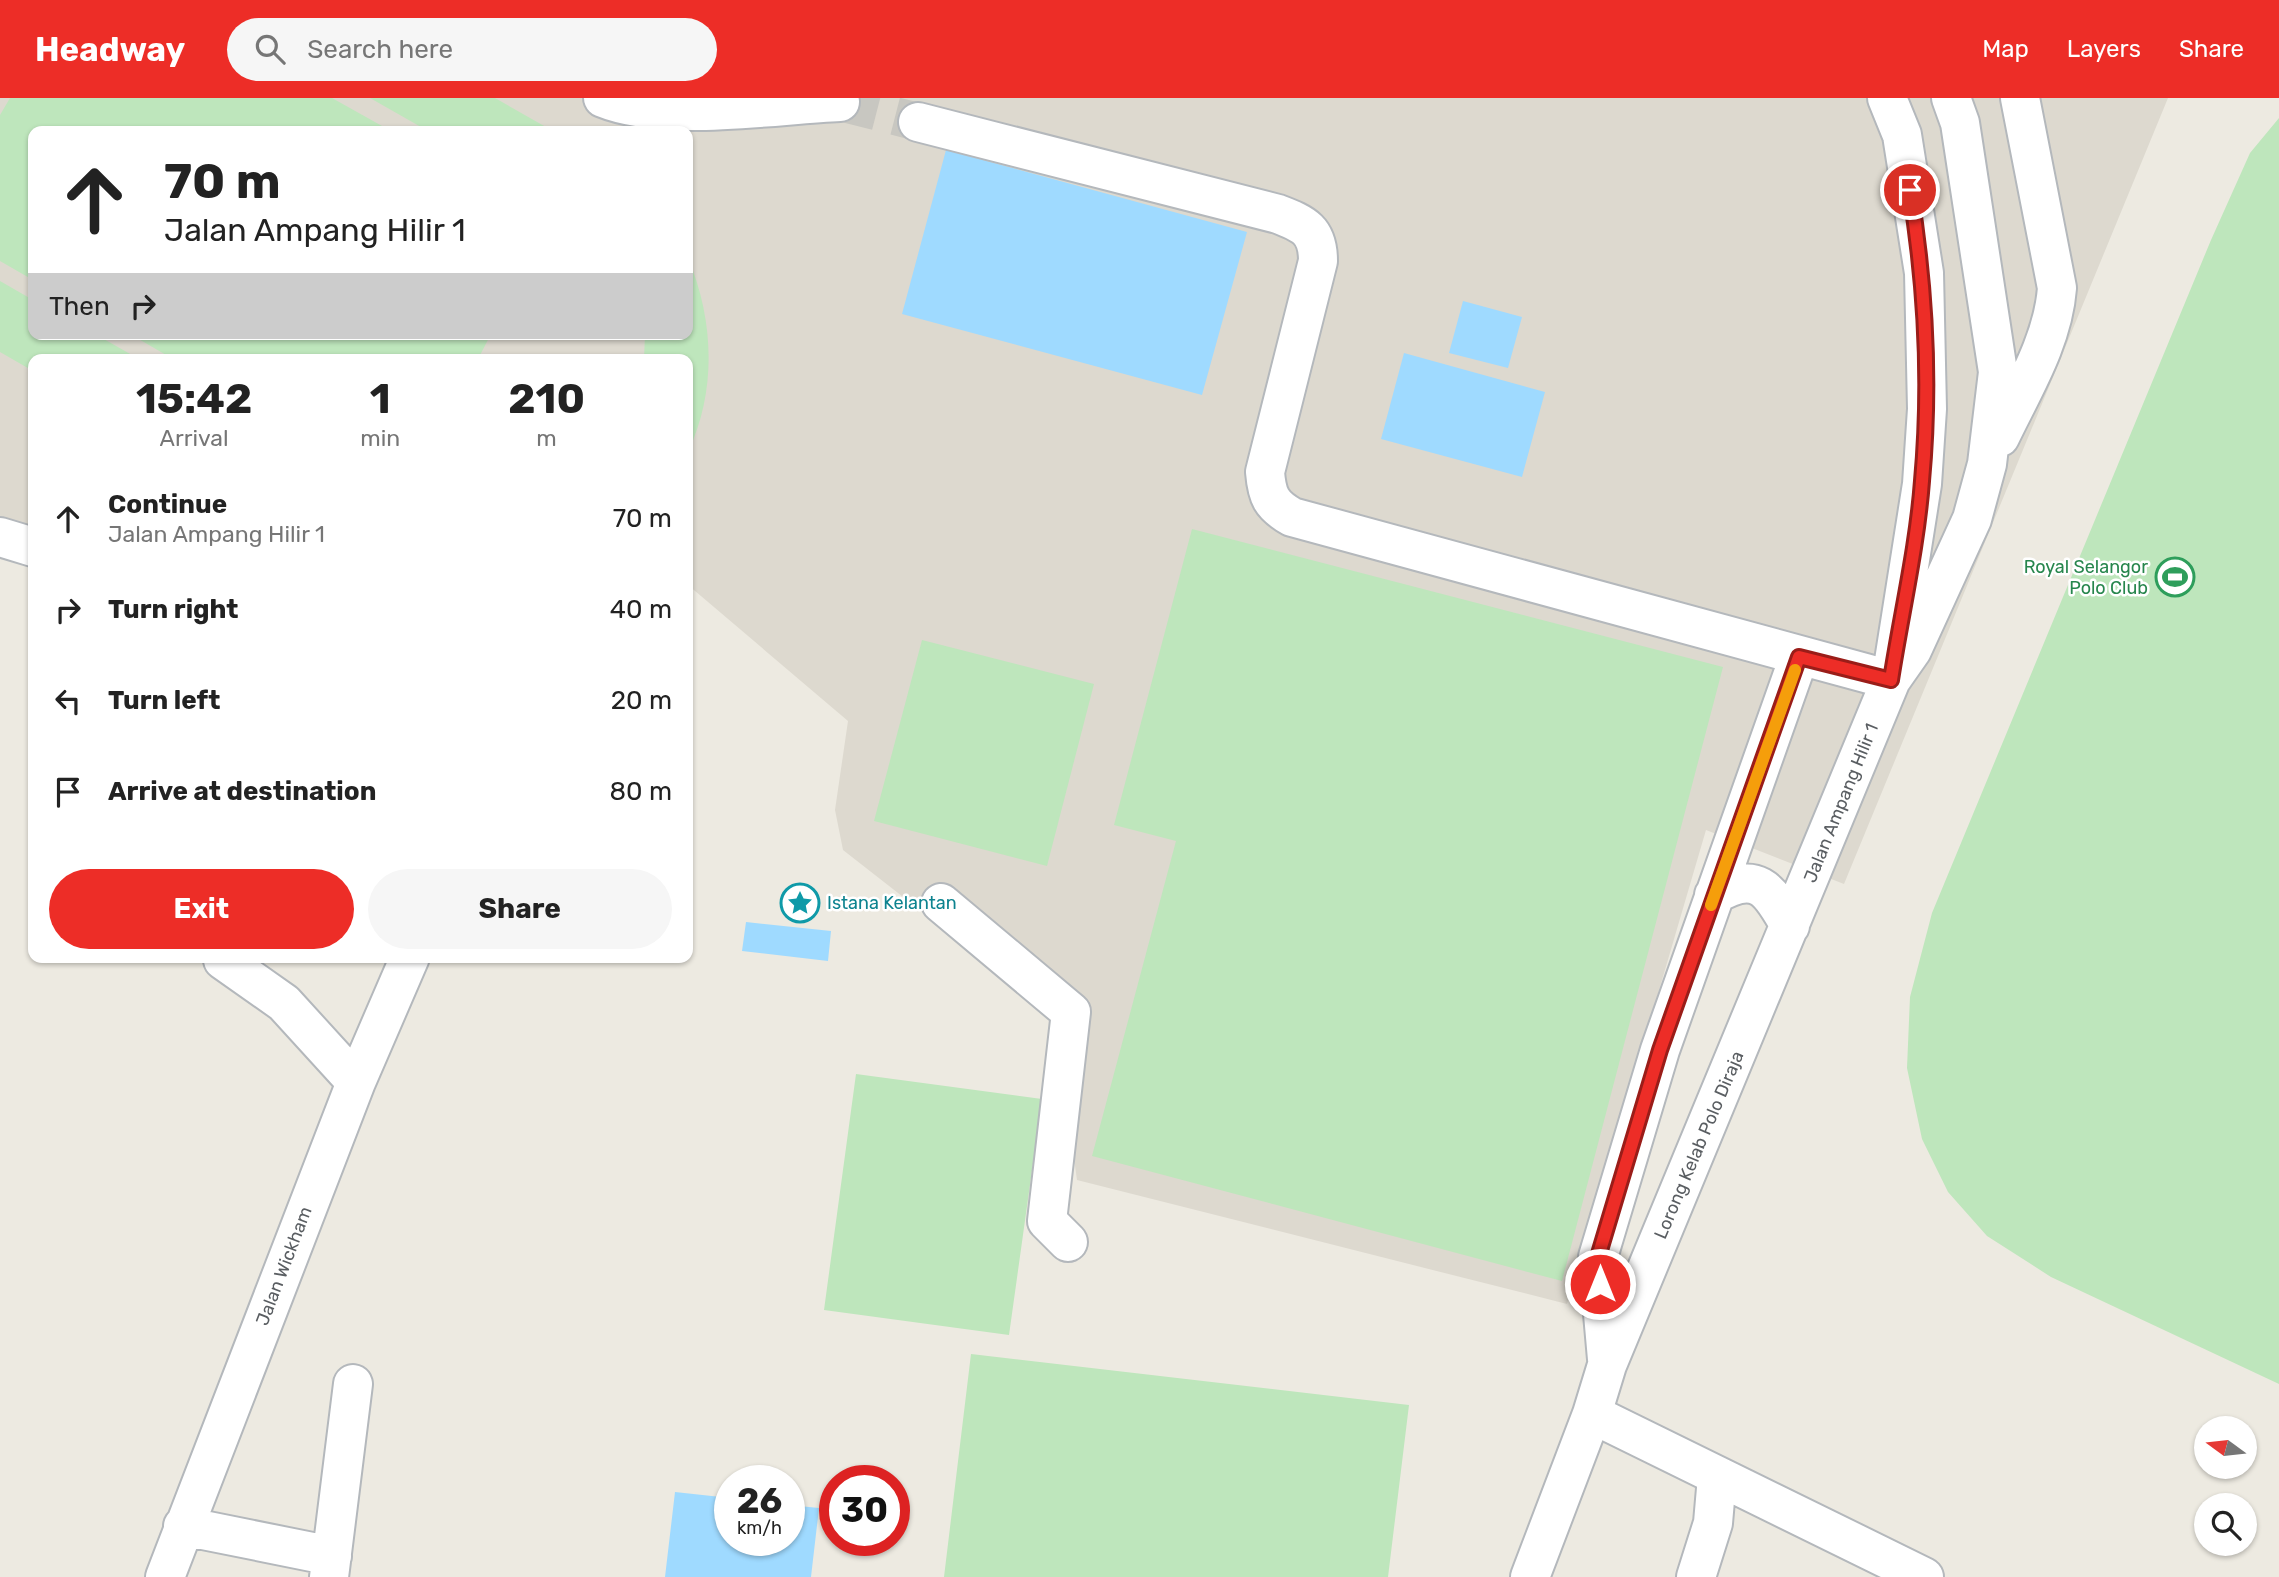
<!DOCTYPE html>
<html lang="en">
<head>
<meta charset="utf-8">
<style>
  :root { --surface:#fff; --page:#f6f6f6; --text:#222; --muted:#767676; --accent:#ed2d27 }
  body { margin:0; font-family:Rubik,sans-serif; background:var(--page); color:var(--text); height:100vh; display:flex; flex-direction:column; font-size:26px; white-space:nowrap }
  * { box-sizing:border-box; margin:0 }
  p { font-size:23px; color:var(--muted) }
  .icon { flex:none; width:38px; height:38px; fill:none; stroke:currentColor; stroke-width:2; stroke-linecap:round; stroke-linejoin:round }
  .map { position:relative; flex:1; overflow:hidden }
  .sheet { position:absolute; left:28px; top:256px; width:665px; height:609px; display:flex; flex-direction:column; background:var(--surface); border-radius:14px; box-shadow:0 2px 5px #0004 }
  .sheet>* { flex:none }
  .guide { position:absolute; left:28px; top:28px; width:665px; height:214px; border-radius:14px; box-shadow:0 2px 5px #0004; background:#fff; color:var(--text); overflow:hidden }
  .needle { width:46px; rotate:285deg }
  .buttons { position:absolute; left:2194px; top:1318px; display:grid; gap:14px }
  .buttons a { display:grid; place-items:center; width:63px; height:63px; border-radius:50%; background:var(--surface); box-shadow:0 2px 5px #0004; font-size:35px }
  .speed { position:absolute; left:714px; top:1367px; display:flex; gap:14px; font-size:35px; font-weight:700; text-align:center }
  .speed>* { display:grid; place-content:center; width:91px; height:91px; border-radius:50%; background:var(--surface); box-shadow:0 2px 5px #0004; line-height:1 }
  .speed small { font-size:18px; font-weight:400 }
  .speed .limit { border:10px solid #d22; background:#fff; color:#111 }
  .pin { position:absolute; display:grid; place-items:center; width:60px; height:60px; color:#fff; margin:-30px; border:4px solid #fff; border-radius:50%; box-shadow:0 2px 7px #0007 }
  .me { position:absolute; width:77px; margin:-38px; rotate:0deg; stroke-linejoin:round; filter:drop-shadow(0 0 5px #0008) }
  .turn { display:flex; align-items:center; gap:24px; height:147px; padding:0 21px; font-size:32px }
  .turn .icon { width:91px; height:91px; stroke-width:2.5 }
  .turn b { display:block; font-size:49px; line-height:60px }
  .then { display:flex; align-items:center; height:66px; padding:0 21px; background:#0003; gap:14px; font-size:26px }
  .eta { display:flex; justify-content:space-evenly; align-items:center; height:119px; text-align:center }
  .eta b { font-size:42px; font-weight:700; line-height:49px }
  .primary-button { display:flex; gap:14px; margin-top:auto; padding:14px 21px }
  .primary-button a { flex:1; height:80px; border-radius:42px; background:var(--accent); color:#fff; font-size:28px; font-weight:700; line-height:80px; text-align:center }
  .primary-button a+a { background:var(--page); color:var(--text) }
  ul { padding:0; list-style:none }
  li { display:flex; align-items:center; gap:21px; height:91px; padding:0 21px }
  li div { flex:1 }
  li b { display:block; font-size:26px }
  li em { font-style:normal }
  header { display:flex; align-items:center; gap:42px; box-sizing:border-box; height:98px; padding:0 35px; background:var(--accent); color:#fff }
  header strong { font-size:33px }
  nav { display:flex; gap:38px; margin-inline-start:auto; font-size:24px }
  .search { width:490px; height:63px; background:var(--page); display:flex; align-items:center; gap:18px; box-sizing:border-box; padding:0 24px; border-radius:38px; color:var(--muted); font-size:26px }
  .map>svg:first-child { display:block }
</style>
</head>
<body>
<header>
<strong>Headway</strong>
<div class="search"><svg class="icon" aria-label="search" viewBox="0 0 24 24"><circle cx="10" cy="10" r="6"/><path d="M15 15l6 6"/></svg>Search here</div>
<nav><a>Map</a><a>Layers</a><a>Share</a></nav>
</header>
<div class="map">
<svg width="2279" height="1479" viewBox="0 0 2279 1479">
  <rect width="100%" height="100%" fill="#edeae1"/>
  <path fill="#ddd9cf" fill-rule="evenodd" d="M0 0H2168L1844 786 1706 732 1567 1206 1077 1082 1054 917 843 752 835 712 848 623 688 487V261H33V431L0 419ZM33 33H688V236H33Z"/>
  <path fill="#bee6bc" d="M10 0H332L391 33H33V182L0 163V17Z
    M370 0H495L553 33H428Z
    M2279 20V1286L2051 1179 1987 1138 1948 1094 1922 1041 1907 970 1910 899 1932 815 2211 142 2250 55Z
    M688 160C714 222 717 292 688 354V261H644L645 236H688Z
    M0 183 33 202V236H95L139 261H33V273L0 254Z
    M130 236H491L478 261H173Z
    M1192 431 1723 569 1562 1183 1092 1058 1176 743 1114 727Z
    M922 542 1094 586 1047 768 874 723Z
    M856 976 1042 1001 1009 1237 824 1212Z
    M971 1256 1409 1307 1388 1479H944Z"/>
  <path fill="#9fdaff" d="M946 52 1247 134 1202 297 902 216Z
    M1463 203 1522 219 1508 270 1449 255Z
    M1404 255 1545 294 1522 379 1381 341Z
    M746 824 831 833 828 863 742 853Z
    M675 1394 730 1400V1442H789V1407L819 1410 811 1479H665Z"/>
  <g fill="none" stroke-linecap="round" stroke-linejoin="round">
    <path stroke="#c8c7c1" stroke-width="38" stroke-dasharray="38 19" stroke-linecap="butt" d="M840 4 918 24"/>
    <defs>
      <path id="minor" d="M603 0C664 25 772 7 840 4
        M918 24 1278 116C1304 126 1318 132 1318 163L1265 374C1267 398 1271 407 1292 419L1891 582 1912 552 1972 421 1987 366 1998 274 1960 25 1951 0
        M2000 339C2023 291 2053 243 2057 190L2020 0
        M0 439 33 449
        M1714 797C1757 772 1769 790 1790 828
        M941 805 1071 914 1047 1123 1068 1144
        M223 862 284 905 356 984
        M1607 1261 1598 1159 1660 952 1799 559
        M1592 1316 1924 1479
        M183 1428 332 1458
        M165 1479 356 984 410 859
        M329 1479 353 1286
        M1530 1479 1592 1316 1607 1267 1891 582 1922 386 1927 311 1924 175 1902 37 1887 0
        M1696 1479 1713 1425 1717 1379"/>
    </defs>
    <use href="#minor" stroke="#b4b8bc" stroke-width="42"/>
    <use href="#minor" stroke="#fff" stroke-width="38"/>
  </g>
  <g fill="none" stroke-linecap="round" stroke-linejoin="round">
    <defs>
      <path id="route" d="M1600 1186 1598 1159 1660 952 1799 559 1891 582C1901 517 1917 450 1922 383 1931 284 1926 190 1910 92"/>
    </defs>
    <use href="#route" stroke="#9a1d19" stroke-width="18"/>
    <use href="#route" stroke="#ed2d27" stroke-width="12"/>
    <path stroke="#f59e0b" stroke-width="12" d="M1711 807 1795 572"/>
  </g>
  <defs>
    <symbol id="stadium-ring" viewBox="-11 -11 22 22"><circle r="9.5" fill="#fff" stroke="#2e9e5b" stroke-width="1.5"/><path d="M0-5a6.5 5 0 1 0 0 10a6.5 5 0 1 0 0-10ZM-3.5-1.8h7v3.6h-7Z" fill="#2e9e5b"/></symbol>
    <symbol id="sight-ring" viewBox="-11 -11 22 22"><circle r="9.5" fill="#fff" stroke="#0f9aa8" stroke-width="1.5"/><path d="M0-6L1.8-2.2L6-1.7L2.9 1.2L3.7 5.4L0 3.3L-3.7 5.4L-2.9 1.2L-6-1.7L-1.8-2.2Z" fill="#0f9aa8"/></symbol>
  </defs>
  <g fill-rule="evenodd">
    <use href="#stadium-ring" x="2153" y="457" width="44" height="44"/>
    <use href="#sight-ring" x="778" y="783" width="44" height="44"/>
  </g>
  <g text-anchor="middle" stroke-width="5" stroke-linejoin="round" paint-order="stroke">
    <g font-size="18" fill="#27864d" stroke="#fff" text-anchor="end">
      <text x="2148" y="475">Royal Selangor<tspan x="2148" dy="21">Polo Club</tspan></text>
    </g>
    <g font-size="18" fill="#5a5e62" stroke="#fff">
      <text transform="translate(1841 705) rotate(-68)" y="6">Jalan Ampang Hilir 1</text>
      <text transform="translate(1699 1047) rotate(-67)" y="6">Lorong Kelab Polo Diraja</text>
      <text transform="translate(284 1168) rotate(-69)" y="6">Jalan Wickham</text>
    </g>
    <g font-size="18" fill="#0d838f" stroke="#fff" text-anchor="start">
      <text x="827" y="811">Istana Kelantan</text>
    </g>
  </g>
</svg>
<div class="buttons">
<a><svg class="needle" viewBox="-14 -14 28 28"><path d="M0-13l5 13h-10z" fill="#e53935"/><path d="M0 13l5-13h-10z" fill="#767676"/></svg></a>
<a><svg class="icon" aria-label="search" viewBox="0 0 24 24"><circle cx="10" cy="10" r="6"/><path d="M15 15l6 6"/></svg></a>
</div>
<div class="speed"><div>26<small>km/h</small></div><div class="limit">30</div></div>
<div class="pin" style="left:1910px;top:92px;background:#d93025"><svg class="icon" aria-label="arrive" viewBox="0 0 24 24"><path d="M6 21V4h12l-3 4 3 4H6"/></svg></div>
<svg class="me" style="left:1600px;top:1186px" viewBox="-20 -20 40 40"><circle r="17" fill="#ed2d27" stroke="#fff" stroke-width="3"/><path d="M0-11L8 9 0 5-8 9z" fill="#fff"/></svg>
<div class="guide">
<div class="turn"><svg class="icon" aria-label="ahead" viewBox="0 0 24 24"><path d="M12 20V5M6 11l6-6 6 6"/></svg><div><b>70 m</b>Jalan Ampang Hilir 1</div></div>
<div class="then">Then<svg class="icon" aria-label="right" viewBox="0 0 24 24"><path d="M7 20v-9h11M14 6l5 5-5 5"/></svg></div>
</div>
<section class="sheet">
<div class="eta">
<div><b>15:42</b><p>Arrival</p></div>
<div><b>1</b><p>min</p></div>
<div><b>210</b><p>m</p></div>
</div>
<ul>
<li><svg class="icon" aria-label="ahead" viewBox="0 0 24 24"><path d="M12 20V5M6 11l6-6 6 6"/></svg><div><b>Continue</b><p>Jalan Ampang Hilir 1</p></div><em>70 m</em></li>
<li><svg class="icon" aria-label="right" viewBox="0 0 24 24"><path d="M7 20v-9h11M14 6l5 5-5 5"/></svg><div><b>Turn right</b></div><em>40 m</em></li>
<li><svg class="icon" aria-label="left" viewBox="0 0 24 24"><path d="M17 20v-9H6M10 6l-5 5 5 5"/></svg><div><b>Turn left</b></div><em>20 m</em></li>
<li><svg class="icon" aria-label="arrive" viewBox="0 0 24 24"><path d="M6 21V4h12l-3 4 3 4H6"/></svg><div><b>Arrive at destination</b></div><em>80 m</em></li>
</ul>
<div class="primary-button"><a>Exit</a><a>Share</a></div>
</section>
</div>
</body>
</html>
